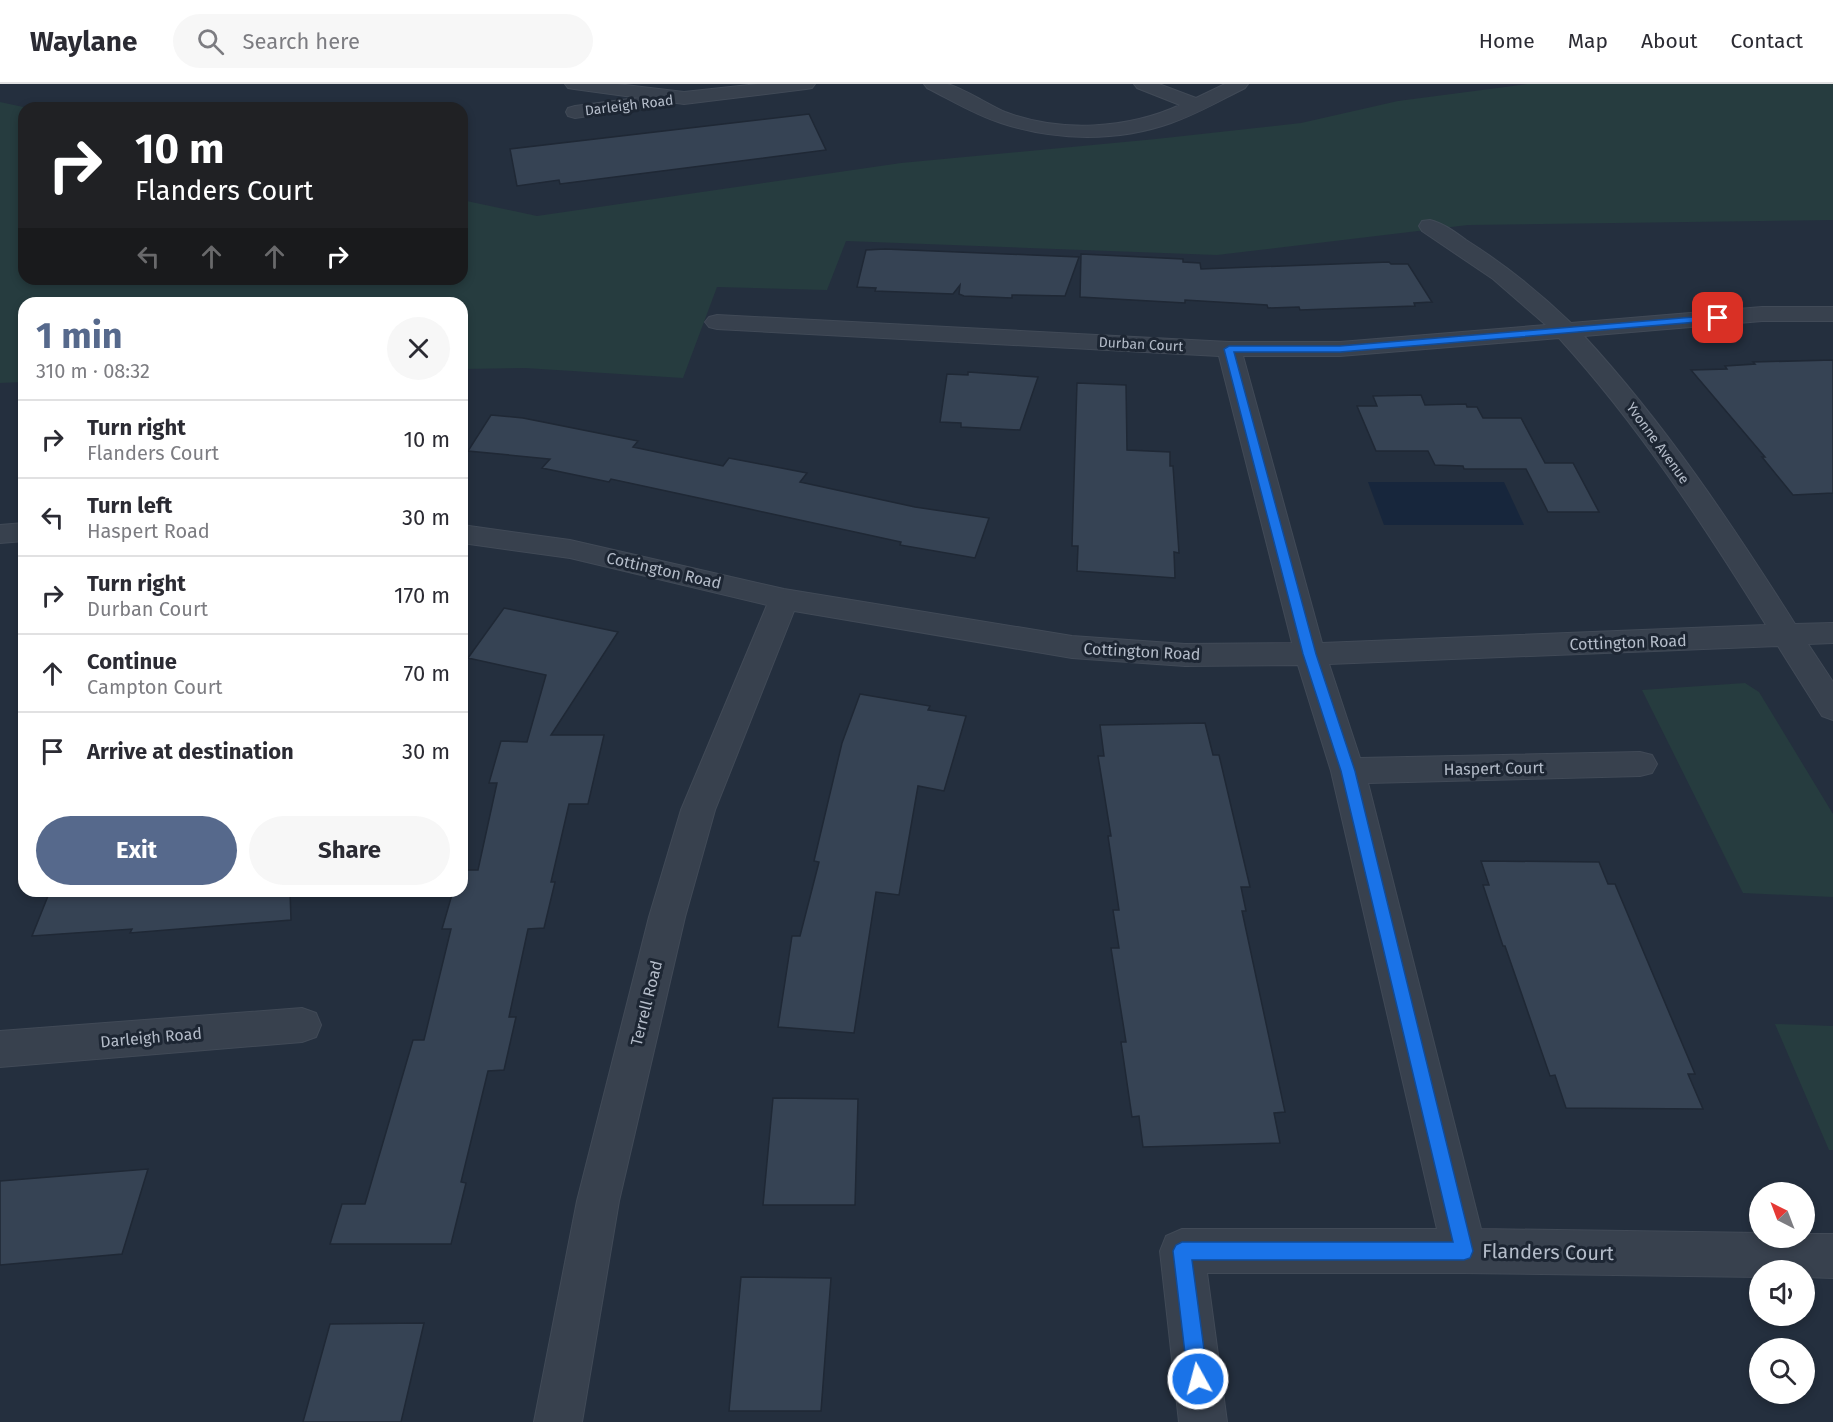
<!DOCTYPE html>
<html lang="en">
<head>
<meta charset="utf-8">
<style>
  :root { --surface:#fff; --page:#f7f7f7; --text:#2b2b33; --muted:#7c7c81; --line:#e1e1e2; --accent:#56698c }
  body { margin:0; font-family:"Fira Sans",sans-serif; background:var(--page); color:var(--text); height:100vh; display:flex; flex-direction:column; font-size:22px; white-space:nowrap }
  * { box-sizing:border-box; margin:0 }
  p { font-size:20px; color:var(--muted) }
  .icon { flex:none; width:33px; height:33px; fill:none; stroke:currentColor; stroke-width:2; stroke-linecap:round; stroke-linejoin:round }
  .map { position:relative; flex:1; overflow:hidden }
  .drawer { position:absolute; left:18px; top:213px; width:450px; height:600px; display:flex; flex-direction:column; background:var(--surface); border-radius:18px; box-shadow:0 3px 9px #0003 }
  .drawer>* { flex:none }
  .banner { position:absolute; left:18px; top:18px; width:450px; height:183px; border-radius:18px; box-shadow:0 3px 9px #0003; background:#202124; color:#fff; overflow:hidden }
  .needle { width:39px; rotate:318deg }
  .buttons { position:absolute; left:1749px; top:1098px; display:grid; gap:12px }
  .buttons a { display:grid; place-items:center; width:66px; height:66px; border-radius:50%; background:var(--surface); box-shadow:0 3px 9px #0003; font-size:30px }
  .pin { position:absolute; display:grid; place-items:center; width:51px; height:51px; color:#fff; margin:-26px; border-radius:12px; box-shadow:0 3px 9px #0006 }
  .me { position:absolute; width:66px; margin:-33px; rotate:353deg; stroke-linejoin:round; filter:drop-shadow(0 0 4px #0008) }
  .turn { display:flex; align-items:center; gap:21px; height:126px; padding:0 18px; font-size:27px }
  .turn .icon { width:78px; height:78px; stroke-width:2.5 }
  .turn b { display:block; font-size:42px; line-height:51px }
  .lanes { display:flex; align-items:center; height:57px; padding:0 18px; background:#0003; justify-content:center; gap:30px; direction:ltr }
  .lanes .off { opacity:.35 }
  .round { display:grid; place-items:center; flex:none; width:63px; height:63px; border-radius:32px; background:var(--page) }
  .headline { display:flex; align-items:center; justify-content:space-between; height:102px; padding:0 18px }
  h1 { font-size:36px; font-weight:700; line-height:45px; color:var(--accent) }
  .primary-button { display:flex; gap:12px; margin-top:auto; padding:12px 18px }
  .primary-button a { flex:1; height:69px; border-radius:36px; background:var(--accent); color:#fff; font-size:24px; font-weight:700; line-height:69px; text-align:center }
  .primary-button a+a { background:var(--page); color:var(--text) }
  ul { padding:0; list-style:none }
  li { display:flex; align-items:center; gap:18px; height:78px; padding:0 18px; border-top:2px solid var(--line) }
  li div { flex:1 }
  li b { display:block; font-size:22px }
  li em { font-style:normal }
  header { display:flex; align-items:center; gap:36px; box-sizing:border-box; height:84px; padding:0 30px; background:var(--surface); border-bottom:2px solid var(--line) }
  header strong { font-size:28px }
  nav { display:flex; gap:33px; margin-inline-start:auto; font-size:21px }
  .search { width:420px; height:54px; background:var(--page); display:flex; align-items:center; gap:15px; box-sizing:border-box; padding:0 21px; border-radius:33px; color:var(--muted); font-size:22px }
  .map>svg:first-child { display:block }
</style>
</head>
<body>
<header>
<strong>Waylane</strong>
<div class="search"><svg class="icon" aria-label="search" viewBox="0 0 24 24"><circle cx="10" cy="10" r="6"/><path d="M15 15l6 6"/></svg>Search here</div>
<nav><a>Home</a><a>Map</a><a>About</a><a>Contact</a></nav>
</header>
<div class="map">
<svg width="1833" height="1338" viewBox="0 0 1833 1338">
  <rect width="100%" height="100%" fill="#242f3e"/>
  <path fill="#263c3f" d="M1527 0H1833V136L1468 141 1217 171 846 157 827 206 717 203 683 294 525 284 462 285V219H24V298L0 299V18L28 24H24V195H462V116L537 132 901 79 1156 55 1301 39 1398 17Z
    M1745 599 1759 608 1833 730V813L1743 809 1642 606Z
    M1775 940 1833 942V1066H1829Z"/>
  <path fill="#17263c" d="M1368 398H1504L1524 441H1384Z"/>
  <path fill="#364354" stroke="#1f2835" stroke-width="1.5" d="M809 30 826 66 560 100 559 96 517 102 510 65Z
    M885 165 1032 171 1079 173 1065 212 1012 211V214L964 212 959 210 960 201 953 210 875 207 876 204 857 203 866 166Z
    M1081 170 1183 175V178L1200 179 1201 185 1389 178 1391 180H1408L1432 218 1414 219 1415 222 1300 226 1299 223 1268 224 1267 221 1185 216V219L1080 213Z
    M1833 276V409L1793 411 1762 373H1765L1691 286 1727 285 1725 282 1755 280 1753 278Z
    M968 288 1038 293 1020 346 961 343V339L940 338 947 290 968 291Z
    M1077 299 1126 301 1127 366 1170 368V382H1173L1179 469 1174 468 1175 494 1077 487 1078 462H1072Z
    M1421 311 1425 321 1466 320 1467 323H1477L1483 334H1521L1545 379H1573L1599 428H1548L1526 385H1464L1463 382 1435 381 1428 367H1376L1357 322H1377L1373 312Z
    M491 331 523 334 638 357 633 363 723 382 729 374 807 389 800 398 915 423 989 434 975 474 900 461 901 458 722 419 611 395 609 398 542 384 550 375 468 367Z
    M504 524 618 548 551 651H604L588 720H569L551 798H555L544 844 528 845 509 933H516L504 986 488 987 461 1098 466 1099 451 1160H330L342 1120H365L413 956H424L451 845H442L453 807H462V786H478L497 699H489L501 657 527 658 546 591 468 574Z
    M860 610 930 622 928 626 966 632 944 707 918 702 899 811 876 808 854 949 778 943 792 852H800L819 778 814 777 842 659Z
    M1205 639 1213 671H1219L1250 803H1241L1246 827H1242L1285 1028 1274 1029 1280 1059 1143 1063 1139 1032 1132 1033 1121 958H1126L1111 864H1119L1113 826H1119L1108 752H1111L1098 672H1104L1100 641Z
    M1481 777 1599 778 1608 800H1615L1695 990H1688L1703 1025 1566 1024 1555 991 1550 992 1505 862H1503L1483 801H1489Z
    M50 807H290L291 836 130 849 132 845 32 852Z
    M773 1014 858 1015 855 1121H763Z
    M148 1085 122 1170 0 1181V1097Z
    M741 1193 831 1194 821 1327H729Z
    M424 1239 401 1338H303L330 1240Z"/>
  <g fill="none" stroke-linecap="round" stroke-linejoin="round">
    <defs>
      <path id="street" d="M565 0H617L684 8 758 0H815L812 4 806 5 684 20 574 5 568 4Z
        M924 0C931 0 940 0 947 0 961 3 989 21 1005 28 1060 49 1128 45 1180 21L1137 4 1134 0H1159L1196 14 1225 0H1248L1245 4C1221 16 1197 30 1171 39 1118 58 1055 57 1001 39 975 31 951 16 927 4Z
        M637 14 644 16 646 20 644 24 575 34 568 32 566 28 568 24 575 22Z
        M1430 136C1443 139 1455 148 1466 156 1504 180 1539 208 1571 239L1762 223H1833V237H1762L1584 252C1665 340 1731 439 1795 540L1833 539V559L1808 560 1833 598V636L1822 632 1778 562 1329 580 1360 674 1640 668 1652 671 1657 680 1652 689 1640 692 1368 699 1481 1145 1760 1149V1154H1804V1150H1833V1194L1804 1193V1186H1760V1193L1464 1189H1207L1227 1338H1179L1160 1167 1166 1152 1182 1145H1437L1331 687 1298 581 1185 582 1072 574 794 527 715 726 685 833 619 1117 582 1338H534L577 1117 649 833 681 726 767 521 570 474 462 459V441L570 456 784 505 1072 552 1185 560 1292 559 1219 272 717 245 709 243 705 238 709 233 717 231 1229 258H1340L1546 241 1493 195 1422 147 1419 142 1422 137ZM1559 254C1639 342 1703 440 1766 541L1322 559 1243 272H1340Z
        M24 439V457L0 459V441Z
        M302 924 316 929 321 941 316 953 302 958 0 983V947Z"/>
    </defs>
    <use href="#street" stroke="#414a57" stroke-width="2"/>
    <use href="#street" fill="#38414e" fill-rule="evenodd"/>
  </g>
  <path fill="#1a73e8" stroke="#114b97" stroke-width="1.5" d="M1718 231 1721 232V236L1340 268H1234L1316 570 1355 687 1473 1167 1470 1174 1464 1176H1192L1208 1295 1205 1302 1198 1305 1191 1302 1188 1295 1173 1167 1176 1161 1182 1158H1453L1341 687 1303 570 1224 265 1229 262H1340Z"/>
  <g text-anchor="middle" stroke-width="6" stroke-linejoin="round" paint-order="stroke">
    <g font-size="14" fill="#b4bcc9" stroke="#1d2633">
      <text transform="translate(629 21) rotate(-7)" y="5">Darleigh Road</text>
      <text transform="translate(1141 260) rotate(3)" y="5">Durban Court</text>
      <text transform="translate(1658 359) rotate(54)" y="5">Yvonne Avenue</text>
    </g>
    <g font-size="16" fill="#b4bcc9" stroke="#1d2633">
      <text transform="translate(664 486) rotate(13)" y="6">Cottington Road</text>
      <text transform="translate(1628 558) rotate(-2)" y="6">Cottington Road</text>
      <text transform="translate(1142 567) rotate(3)" y="6">Cottington Road</text>
      <text transform="translate(1494 684) rotate(-1)" y="6">Haspert Court</text>
      <text transform="translate(646 919) rotate(-76)" y="6">Terrell Road</text>
      <text transform="translate(151 953) rotate(-5)" y="6">Darleigh Road</text>
    </g>
    <g font-size="20" fill="#b4bcc9" stroke="#1d2633">
      <text transform="translate(1548 1168) rotate(1)" y="7">Flanders Court</text>
    </g>
  </g>
</svg>
<div class="buttons">
<a><svg class="needle" viewBox="-14 -14 28 28"><path d="M0-13l5 13h-10z" fill="#e53935"/><path d="M0 13l5-13h-10z" fill="#7c7c81"/></svg></a>
<a><svg class="icon" aria-label="sound" viewBox="0 0 24 24"><path d="M4 9h4l5-4v14l-5-4H4zM17 9q2 3 0 6"/></svg></a>
<a><svg class="icon" aria-label="search" viewBox="0 0 24 24"><circle cx="10" cy="10" r="6"/><path d="M15 15l6 6"/></svg></a>
</div>
<div class="pin" style="left:1718px;top:234px;background:#d93025"><svg class="icon" aria-label="arrive" viewBox="0 0 24 24"><path d="M6 21V4h12l-3 4 3 4H6"/></svg></div>
<svg class="me" style="left:1198px;top:1295px" viewBox="-20 -20 40 40"><circle r="17" fill="#1a73e8" stroke="#fff" stroke-width="3"/><path d="M0-11L8 9 0 5-8 9z" fill="#fff"/></svg>
<div class="banner">
<div class="turn"><svg class="icon" aria-label="right" viewBox="0 0 24 24"><path d="M7 20v-9h11M14 6l5 5-5 5"/></svg><div><b>10 m</b>Flanders Court</div></div>
<div class="lanes"><svg class="icon off" aria-label="left" viewBox="0 0 24 24"><path d="M17 20v-9H6M10 6l-5 5 5 5"/></svg><svg class="icon off" aria-label="ahead" viewBox="0 0 24 24"><path d="M12 20V5M6 11l6-6 6 6"/></svg><svg class="icon off" aria-label="ahead" viewBox="0 0 24 24"><path d="M12 20V5M6 11l6-6 6 6"/></svg><svg class="icon" aria-label="right" viewBox="0 0 24 24"><path d="M7 20v-9h11M14 6l5 5-5 5"/></svg></div>
</div>
<section class="drawer">
<div class="headline"><div><h1>1 min</h1><p>310 m · 08:32</p></div><a class="round"><svg class="icon" aria-label="close" viewBox="0 0 24 24"><path d="M6 6l12 12M18 6L6 18"/></svg></a></div>
<ul>
<li><svg class="icon" aria-label="right" viewBox="0 0 24 24"><path d="M7 20v-9h11M14 6l5 5-5 5"/></svg><div><b>Turn right</b><p>Flanders Court</p></div><em>10 m</em></li>
<li><svg class="icon" aria-label="left" viewBox="0 0 24 24"><path d="M17 20v-9H6M10 6l-5 5 5 5"/></svg><div><b>Turn left</b><p>Haspert Road</p></div><em>30 m</em></li>
<li><svg class="icon" aria-label="right" viewBox="0 0 24 24"><path d="M7 20v-9h11M14 6l5 5-5 5"/></svg><div><b>Turn right</b><p>Durban Court</p></div><em>170 m</em></li>
<li><svg class="icon" aria-label="ahead" viewBox="0 0 24 24"><path d="M12 20V5M6 11l6-6 6 6"/></svg><div><b>Continue</b><p>Campton Court</p></div><em>70 m</em></li>
<li><svg class="icon" aria-label="arrive" viewBox="0 0 24 24"><path d="M6 21V4h12l-3 4 3 4H6"/></svg><div><b>Arrive at destination</b></div><em>30 m</em></li>
</ul>
<div class="primary-button"><a>Exit</a><a>Share</a></div>
</section>
</div>
</body>
</html>
